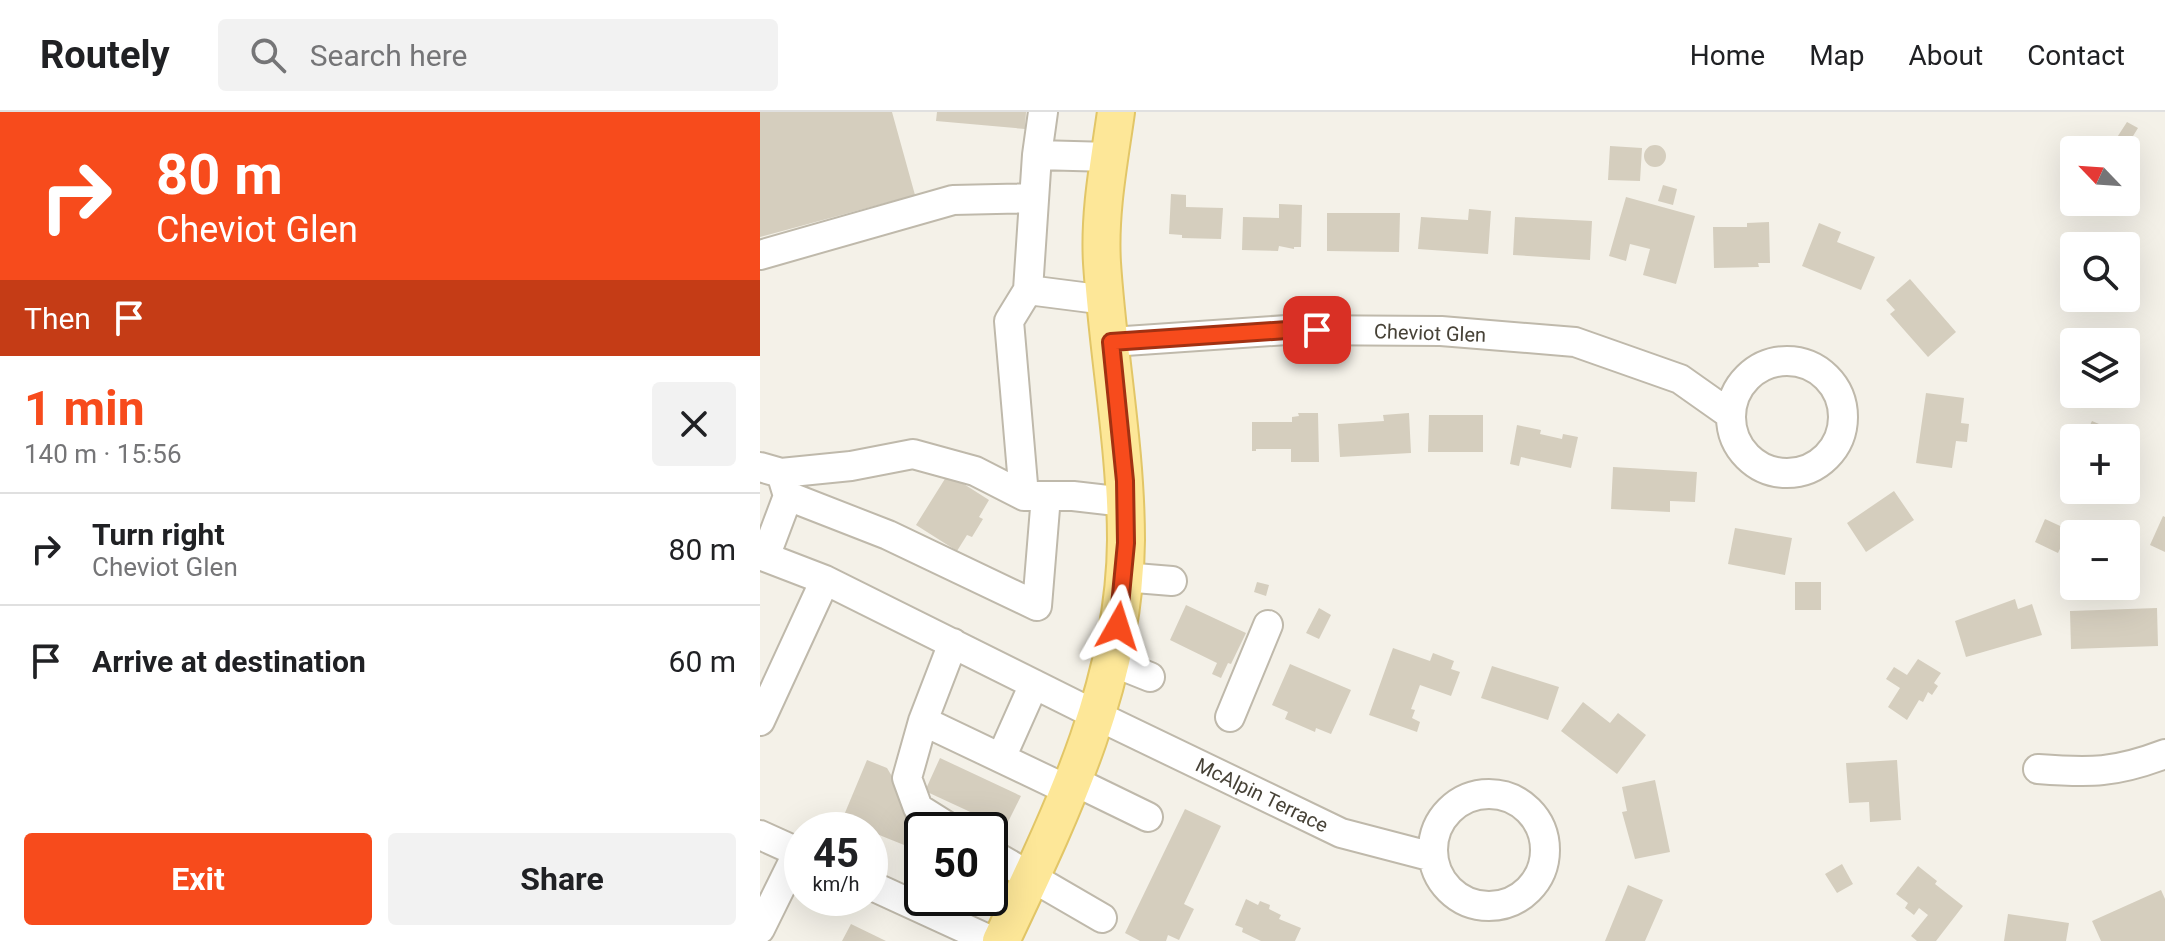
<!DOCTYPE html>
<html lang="en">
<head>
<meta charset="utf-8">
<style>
  :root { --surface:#fff; --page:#f2f2f2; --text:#202124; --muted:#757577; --line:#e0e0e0; --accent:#f74b1c }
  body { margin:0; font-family:Roboto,sans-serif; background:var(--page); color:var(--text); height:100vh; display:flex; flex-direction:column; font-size:30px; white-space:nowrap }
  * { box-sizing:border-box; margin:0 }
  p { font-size:26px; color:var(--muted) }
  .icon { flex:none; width:44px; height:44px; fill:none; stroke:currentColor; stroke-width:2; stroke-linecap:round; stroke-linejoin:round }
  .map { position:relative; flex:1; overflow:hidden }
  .sheet { display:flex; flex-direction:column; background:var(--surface); width:760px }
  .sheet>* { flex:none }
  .guide { background:#f74b1c; color:#fff; overflow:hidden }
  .needle { width:52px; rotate:295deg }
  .fabs { position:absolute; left:1300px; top:24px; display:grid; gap:16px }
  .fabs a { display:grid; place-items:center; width:80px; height:80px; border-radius:8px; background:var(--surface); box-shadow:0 8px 32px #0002; font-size:40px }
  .speed { position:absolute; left:24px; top:700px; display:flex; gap:16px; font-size:40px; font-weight:700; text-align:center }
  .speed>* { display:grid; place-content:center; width:104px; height:104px; border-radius:50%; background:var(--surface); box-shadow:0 8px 32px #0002; line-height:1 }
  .speed small { font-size:20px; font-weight:400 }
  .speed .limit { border:4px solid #111; border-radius:12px; background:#fff; color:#111 }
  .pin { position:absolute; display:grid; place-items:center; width:68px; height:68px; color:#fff; margin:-34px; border-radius:16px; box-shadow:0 4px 12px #0006 }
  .me { position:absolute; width:88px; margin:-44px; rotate:6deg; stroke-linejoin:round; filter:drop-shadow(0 0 6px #0008) }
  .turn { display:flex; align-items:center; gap:28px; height:168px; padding:0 24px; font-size:36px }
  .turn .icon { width:104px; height:104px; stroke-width:2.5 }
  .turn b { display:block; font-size:56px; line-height:68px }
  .then { display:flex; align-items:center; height:76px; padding:0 24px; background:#0003; gap:16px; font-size:30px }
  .round { display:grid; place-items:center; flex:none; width:84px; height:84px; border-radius:8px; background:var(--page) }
  .overview { display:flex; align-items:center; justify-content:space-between; height:136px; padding:0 24px }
  h1 { font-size:48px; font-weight:700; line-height:60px; color:var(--accent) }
  .button { display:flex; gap:16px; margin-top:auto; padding:16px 24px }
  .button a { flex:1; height:92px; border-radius:8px; background:var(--accent); color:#fff; font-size:32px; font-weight:700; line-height:92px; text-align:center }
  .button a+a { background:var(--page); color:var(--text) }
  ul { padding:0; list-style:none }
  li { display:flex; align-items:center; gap:24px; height:112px; padding:0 24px; border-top:2px solid var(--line) }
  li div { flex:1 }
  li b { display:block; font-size:30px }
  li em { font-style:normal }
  header { display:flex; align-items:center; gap:48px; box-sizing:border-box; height:112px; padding:0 40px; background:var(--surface); border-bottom:2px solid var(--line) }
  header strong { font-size:38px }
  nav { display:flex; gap:44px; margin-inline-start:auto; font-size:28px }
  .search { width:560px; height:72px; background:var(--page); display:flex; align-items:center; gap:20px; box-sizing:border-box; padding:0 28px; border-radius:8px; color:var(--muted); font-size:30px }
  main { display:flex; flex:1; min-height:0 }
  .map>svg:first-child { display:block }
</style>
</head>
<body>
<header>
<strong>Routely</strong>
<div class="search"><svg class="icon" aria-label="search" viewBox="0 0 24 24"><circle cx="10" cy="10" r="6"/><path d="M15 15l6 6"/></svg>Search here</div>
<nav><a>Home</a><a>Map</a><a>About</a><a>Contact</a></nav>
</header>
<main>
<section class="sheet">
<div class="guide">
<div class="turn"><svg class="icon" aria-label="right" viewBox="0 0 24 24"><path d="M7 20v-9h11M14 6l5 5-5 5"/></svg><div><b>80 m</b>Cheviot Glen</div></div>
<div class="then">Then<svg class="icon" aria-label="arrive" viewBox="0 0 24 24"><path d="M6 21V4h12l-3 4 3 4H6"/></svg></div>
</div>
<div class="overview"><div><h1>1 min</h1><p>140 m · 15:56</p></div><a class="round"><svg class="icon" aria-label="close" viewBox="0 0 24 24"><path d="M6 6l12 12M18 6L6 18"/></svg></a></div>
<ul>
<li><svg class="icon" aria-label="right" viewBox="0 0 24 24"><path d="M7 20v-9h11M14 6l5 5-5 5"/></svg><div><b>Turn right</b><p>Cheviot Glen</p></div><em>80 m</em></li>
<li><svg class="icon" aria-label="arrive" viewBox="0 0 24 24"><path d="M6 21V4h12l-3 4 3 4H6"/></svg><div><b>Arrive at destination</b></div><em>60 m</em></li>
</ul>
<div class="button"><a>Exit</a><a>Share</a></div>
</section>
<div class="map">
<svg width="1405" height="829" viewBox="0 0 1405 829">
  <rect width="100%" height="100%" fill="#f4f1e8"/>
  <path fill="#d5cebe" d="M0 0H132L155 83 0 125Z
    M177 0H266L265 17 176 9Z
    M1367 10 1378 16 1365 37 1354 30Z
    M884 44a11 11 0 1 1 22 0a11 11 0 1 1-22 0Z
    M850 34 882 36 880 69 848 68Z
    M903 73 917 77 913 93 898 89Z
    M411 82 426 83V95L463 96 461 127 422 126V123L409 122Z
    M866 85 935 104 916 172 883 163 890 137 870 132 866 149 849 144Z
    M519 92 542 93 541 135H534V137L519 134 518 139 482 138 483 105 519 106Z
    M709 97 731 99 728 142 658 137 661 105 708 108Z
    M567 101H640L639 140 567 139Z
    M755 105 832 109 830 148 753 143Z
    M1009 110 1010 151H998L999 155 954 156 953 115H987V111Z
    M1059 111 1081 120 1077 130 1115 145 1101 178 1042 154Z
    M1150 167 1196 220 1168 245 1130 202 1135 198 1126 188Z
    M1166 281 1204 286 1201 311 1209 312 1207 330 1196 329 1192 356 1156 351Z
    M538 301H558L559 350H531V337H496V339H492V310H532V305L539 304Z
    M649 301 651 341 580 345 578 312 624 309 623 303Z
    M669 303H723V340H668Z
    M1332 309 1346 315 1341 325 1327 319Z
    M757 313 781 318 780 322 802 327 803 322 818 325 811 356 761 345 759 354 750 352Z
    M853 355 937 360 935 390 910 389V400L851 397Z
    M188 362 229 388 219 405 223 407 212 425 207 423 197 439 156 413Z
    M1134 379 1154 408 1106 440 1087 411Z
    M1403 404 1405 405V440L1390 433Z
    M1285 407 1309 418 1298 441 1275 430Z
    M975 416 1032 426 1025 463 968 452Z
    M497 470 509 473 506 484 494 480Z
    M1035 470H1061V498H1035Z
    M1255 487 1258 497 1272 492 1282 523 1206 545 1195 509Z
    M426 493 486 521 471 552 468 551 461 566 452 562 457 551 410 528Z
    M559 496 571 503 559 527 546 521Z
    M1397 496 1398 534 1311 537 1310 499Z
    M633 536 670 549 673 541 694 549 691 557 700 560 691 584 660 573 651 597 655 598 652 606 660 610 657 620 609 603Z
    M1158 547 1181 561 1174 571 1178 574 1172 583 1168 580 1163 590 1159 588 1147 608 1128 595 1140 576 1126 567 1134 555 1147 563Z
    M530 552 591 578 571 622 556 616 555 620 525 607 528 600 512 593Z
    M732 554 799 575 788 608 721 586Z
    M823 590 850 611 858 601 886 623 857 662 801 619Z
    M180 646 261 684 245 716 165 679Z
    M107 648 127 656 164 718 159 739 82 708Z
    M1137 648 1141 708 1110 710 1109 690 1089 691 1086 651Z
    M895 668 910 740 875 747 862 700 867 699 862 675Z
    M425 697 461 714 424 792 434 797 419 828 408 823 406 829H380L365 821Z
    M1082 752 1093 772 1077 781 1065 762Z
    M1158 754 1177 769 1175 772 1203 794 1176 829H1157L1151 824 1168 803 1159 796 1154 803 1145 796 1148 791 1136 782Z
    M868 773 903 788 885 829H845Z
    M1401 778 1405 787V829H1341L1332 809Z
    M486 787 498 793 500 789 510 793 509 797 521 803 519 807 541 816 535 829H501L482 820 483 816 475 813Z
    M1248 802 1309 811 1306 829H1244Z
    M91 812 126 829H82Z"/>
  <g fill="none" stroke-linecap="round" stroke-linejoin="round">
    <defs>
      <path id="minor" d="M277 43 350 45
        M0 143 193 88 274 86
        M268 178 277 43 283 0
        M351 230 527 218 681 219 815 230 920 267 971 303
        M971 305a56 56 0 1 1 112 0a56 56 0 1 1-112 0Z
        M0 355 21 361 28 384 5 445
        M21 361 91 354 153 342 215 359 264 384H313L365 390
        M28 384 128 423 277 494 286 384
        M264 384 249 209 268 178 346 188
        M0 443 65 468
        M363 465 412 469
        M193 531 163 609 147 666 158 696 193 718
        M350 549 390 565
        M470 605 508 513
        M0 609 65 468 338 604 581 721 673 745
        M163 609 310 679
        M241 646 274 572
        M1278 657C1331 661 1355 661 1405 642
        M314 669 388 705
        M673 738a56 56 0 1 1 112 0a56 56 0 1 1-112 0Z
        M0 723 42 742
        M230 741 342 806
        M110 773 232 829
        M0 817 38 740"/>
      <path id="major" d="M241 829C301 702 365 572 366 428 366 335 348 243 342 151 339 100 349 50 356 0"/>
    </defs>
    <use href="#minor" stroke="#bfb9ab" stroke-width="32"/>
    <use href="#major" stroke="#e2c667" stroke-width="40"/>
    <use href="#minor" stroke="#fff" stroke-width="28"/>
    <use href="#major" stroke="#fde798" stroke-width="36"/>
  </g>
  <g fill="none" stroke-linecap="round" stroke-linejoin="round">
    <defs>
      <path id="route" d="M358 514 366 431 365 369 351 230 527 218H557"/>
    </defs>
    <use href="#route" stroke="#a13112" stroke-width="20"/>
    <use href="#route" stroke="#f74b1c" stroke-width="14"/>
  </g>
  <g text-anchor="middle" stroke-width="6" stroke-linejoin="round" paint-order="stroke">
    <g font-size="20" fill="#474237" stroke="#fff">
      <text transform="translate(670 221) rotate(2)" y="7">Cheviot Glen</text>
      <text transform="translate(502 683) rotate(26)" y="7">McAlpin Terrace</text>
    </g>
  </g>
</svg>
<div class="fabs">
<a><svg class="needle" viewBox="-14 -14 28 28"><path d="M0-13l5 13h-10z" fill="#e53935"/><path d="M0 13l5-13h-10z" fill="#757577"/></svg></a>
<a><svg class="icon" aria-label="search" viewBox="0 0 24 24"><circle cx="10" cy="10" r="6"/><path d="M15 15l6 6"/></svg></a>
<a><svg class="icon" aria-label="layers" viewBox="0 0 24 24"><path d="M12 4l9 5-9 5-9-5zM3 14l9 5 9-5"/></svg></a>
<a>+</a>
<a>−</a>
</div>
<div class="speed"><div>45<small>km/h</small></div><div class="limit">50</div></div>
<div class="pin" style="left:557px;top:218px;background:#d93025"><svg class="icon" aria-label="arrive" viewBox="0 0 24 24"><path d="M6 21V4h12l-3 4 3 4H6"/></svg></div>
<svg class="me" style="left:358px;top:514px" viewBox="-20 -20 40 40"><path d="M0-17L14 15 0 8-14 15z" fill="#f74b1c" stroke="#fff" stroke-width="4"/></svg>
</div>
</main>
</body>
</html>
